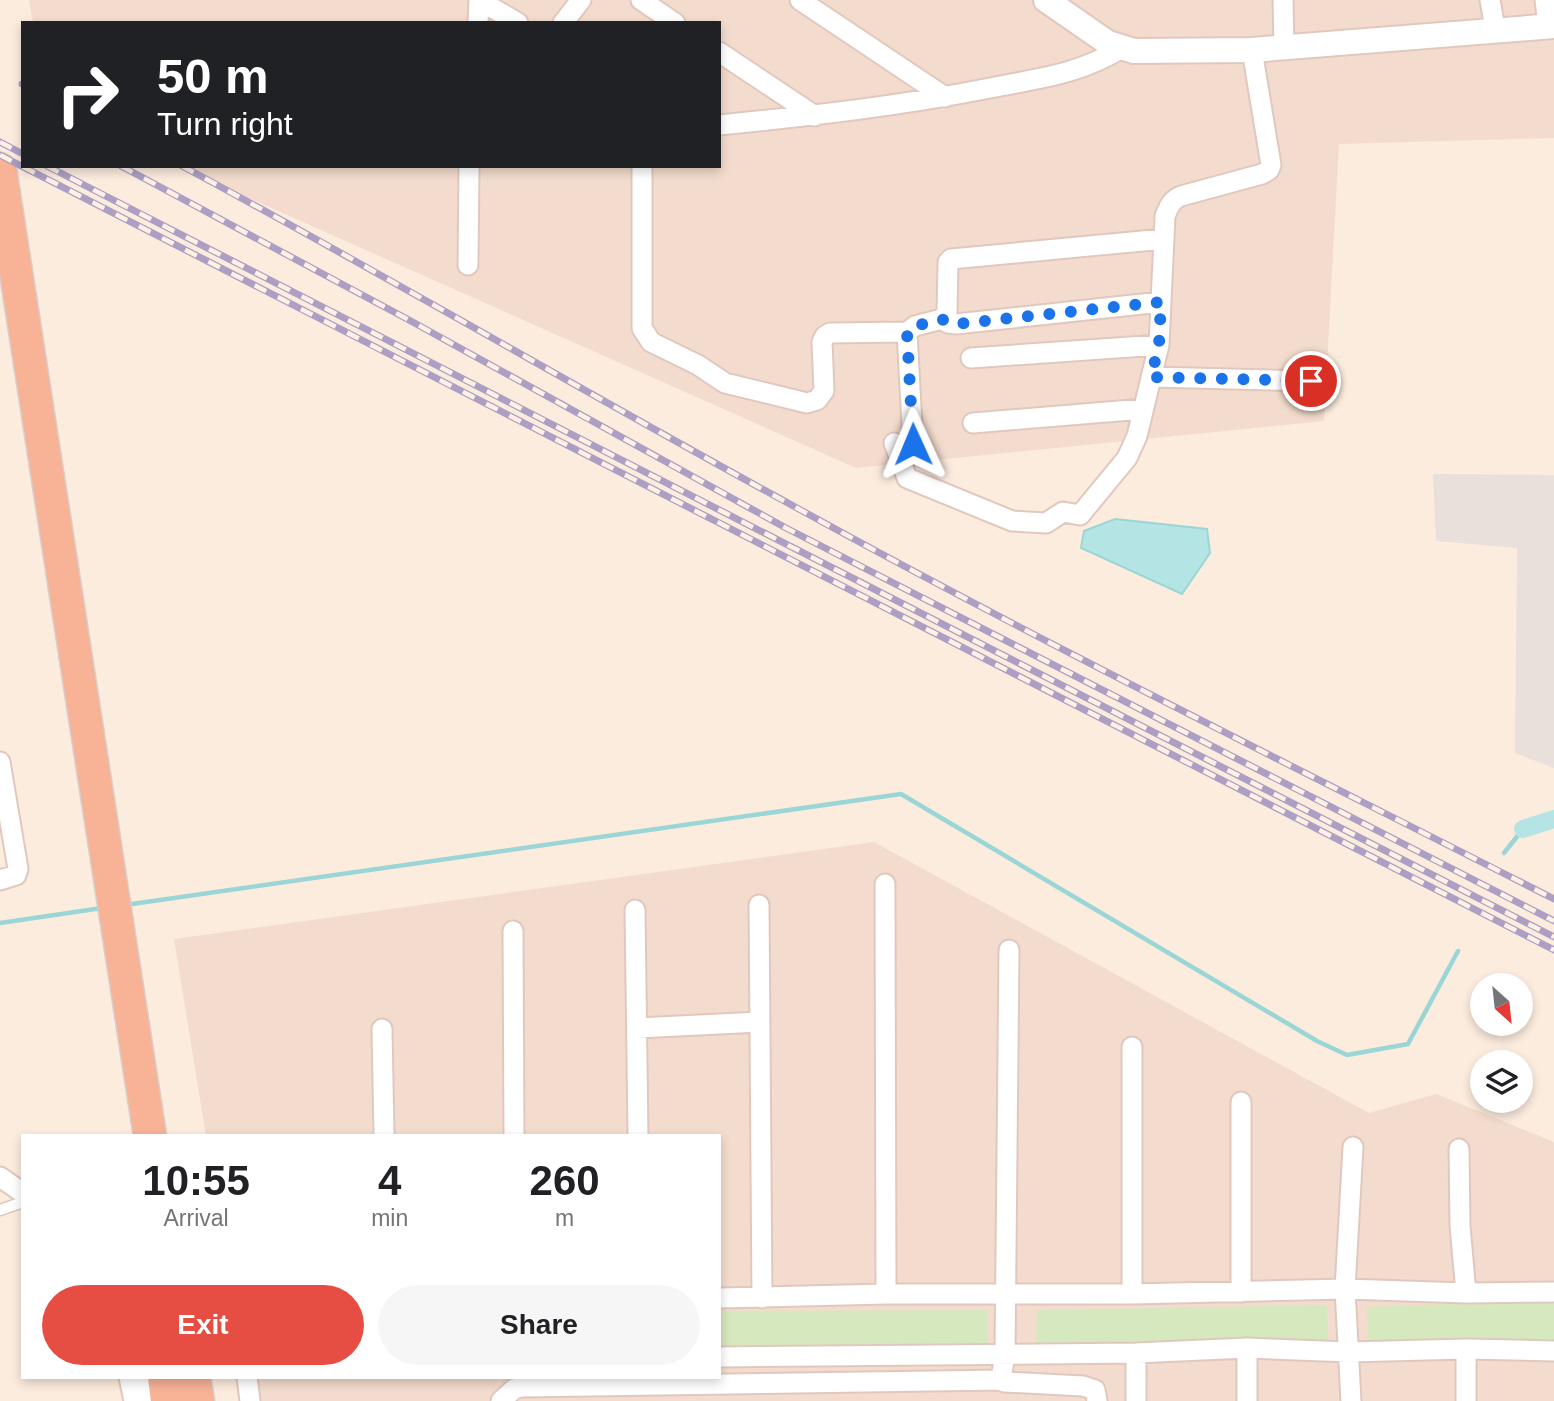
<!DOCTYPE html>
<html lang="en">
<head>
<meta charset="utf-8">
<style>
  :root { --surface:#fff; --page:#f6f6f6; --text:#202124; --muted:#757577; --accent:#e64d43 }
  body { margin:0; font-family:Arial,sans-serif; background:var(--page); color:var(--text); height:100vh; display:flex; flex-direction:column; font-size:26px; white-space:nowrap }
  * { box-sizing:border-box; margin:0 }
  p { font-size:23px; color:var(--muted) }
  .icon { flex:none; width:38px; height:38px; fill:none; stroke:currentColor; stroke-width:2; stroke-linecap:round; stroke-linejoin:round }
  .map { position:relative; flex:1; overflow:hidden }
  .sheet { position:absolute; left:21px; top:1134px; width:700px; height:245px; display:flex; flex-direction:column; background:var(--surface); border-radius:0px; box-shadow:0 4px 10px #0003 }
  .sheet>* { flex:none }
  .top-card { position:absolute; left:21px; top:21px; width:700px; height:147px; border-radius:0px; box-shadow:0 4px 10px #0003; background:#202124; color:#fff; overflow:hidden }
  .needle { width:46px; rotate:153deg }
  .buttons { position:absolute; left:1470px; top:973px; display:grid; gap:14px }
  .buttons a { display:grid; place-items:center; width:63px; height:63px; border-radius:50%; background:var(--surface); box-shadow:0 4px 10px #0003; font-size:35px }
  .pin { position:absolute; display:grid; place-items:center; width:60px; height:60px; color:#fff; margin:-30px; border:4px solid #fff; border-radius:50%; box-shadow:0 2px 7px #0007 }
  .me { position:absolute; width:77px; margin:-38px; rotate:359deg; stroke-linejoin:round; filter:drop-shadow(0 0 5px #0008) }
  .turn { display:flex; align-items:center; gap:24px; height:147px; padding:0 21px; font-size:32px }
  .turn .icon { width:91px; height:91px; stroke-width:2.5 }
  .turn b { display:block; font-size:49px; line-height:60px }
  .eta { display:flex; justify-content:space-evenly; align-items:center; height:119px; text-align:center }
  .eta b { font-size:42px; font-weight:700; line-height:49px }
  .cta { display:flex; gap:14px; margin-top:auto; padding:14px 21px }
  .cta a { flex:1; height:80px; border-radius:42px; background:var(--accent); color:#fff; font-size:28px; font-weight:700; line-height:80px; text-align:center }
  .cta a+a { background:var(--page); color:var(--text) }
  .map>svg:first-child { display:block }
</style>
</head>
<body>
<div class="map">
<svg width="1554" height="1401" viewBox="0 0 1554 1401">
  <rect width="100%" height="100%" fill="#fcecde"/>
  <path fill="#f3dccd" d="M29 0H1554V138L1339 144 1324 421 856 468 177 166H719V23H33Z
    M874 842 1369 1113 1436 1094 1554 1142V1401H249L245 1377H719V1136H206L174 939Z"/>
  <path fill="#e9dfdb" d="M1433 474 1554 475V768L1515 753 1517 548 1436 541Z"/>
  <path fill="#d6e8be" d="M1554 1300V1341L1368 1345 1367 1307Z
    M1327 1305 1328 1348 1036 1346 1037 1310Z
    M988 1310V1348L719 1349V1311Z"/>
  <path fill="#b4e4e3" stroke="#9ad6d5" stroke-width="2" d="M1115 519 1207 529 1210 553 1182 594 1081 548 1084 531Z"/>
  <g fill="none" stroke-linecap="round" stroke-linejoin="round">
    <path stroke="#9ad6d5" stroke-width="4.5" d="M1504 853 1523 829
      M125 905 901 794 1317 1041 1347 1055 1408 1044 1458 951
      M0 923 102 908"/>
    <path stroke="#b4e4e3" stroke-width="18" d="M1523 829 1554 819"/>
    <defs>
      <path id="service" d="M0 1210 23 1202"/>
      <path id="minor" d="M641 0 675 23
        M800 0 945 97
        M1283 0 1284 47
        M1490 0 1495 29
        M1545 0 1548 26
        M478 23 479 0 518 23
        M563 23 581 0
        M719 52 815 116
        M719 125C810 116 900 106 990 88 1040 78 1077 75 1122 48
        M642 166V328L651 342 698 365 725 383 807 403 817 400 824 391 822 342 825 336 830 333 907 332
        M468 265 469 166
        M942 319 948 323 956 324 1161 302
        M971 358 1159 345
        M1151 377 1311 381
        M973 423 1143 409
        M894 443 907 478 1012 521 1046 523 1063 512 1080 515 1127 458 1137 436 1159 345 1165 216C1169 207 1171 200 1181 196L1262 174 1269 170 1271 165 1252 50
        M913 444 907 332 915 326 942 319 947 312 948 262 951 259 1164 239
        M0 762 18 869 16 875 0 880
        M885 884 886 1294
        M759 905 762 1298
        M635 910 638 1136
        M513 931 514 1136
        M1009 950 1005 1353 1001 1380 1004 1382 1083 1386 1095 1390 1097 1401
        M637 1028 760 1022
        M382 1029 384 1136
        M1132 1047V1294
        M1241 1102V1292
        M1459 1149 1460 1226 1466 1293
        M0 1177 23 1193
        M719 1298 886 1294H1132L1345 1289 1466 1293 1554 1292
        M1247 1348V1401
        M1466 1349V1401
        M719 1357 1136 1353 1247 1348 1349 1352 1466 1349 1554 1351
        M129 1377 134 1401
        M247 1377 250 1401
        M501 1401 514 1389 521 1387 1001 1380
        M1136 1401V1353
        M1351 1401 1345 1289 1353 1147"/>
      <path id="tertiary" d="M1046 0 1108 43 1134 51 1252 50 1554 26
        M141 1401 150 1377"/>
      <path id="trunk" d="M0 169 150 1136
        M164 1377 167 1401
        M194 1377 198 1401"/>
    </defs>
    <use href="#service" stroke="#e1c8be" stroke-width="13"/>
    <use href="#minor" stroke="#e1c8be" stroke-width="23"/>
    <use href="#tertiary" stroke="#e1c8be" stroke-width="28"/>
    <use href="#trunk" stroke="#d7cecb" stroke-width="35"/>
    <use href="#service" stroke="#fff" stroke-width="10"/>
    <use href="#minor" stroke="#fff" stroke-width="19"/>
    <use href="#tertiary" stroke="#fff" stroke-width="24"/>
    <use href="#trunk" stroke="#f8b296" stroke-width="32"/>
    <defs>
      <path id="rail" d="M22 84H23
        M0 142 23 154
        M0 155 1554 950
        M47 166 1554 937
        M121 166 409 320 786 528 1554 921
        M182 166C389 277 591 396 797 508 1046 645 1301 770 1554 899"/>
    </defs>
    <use href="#rail" stroke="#ac9fc3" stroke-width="7"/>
    <use href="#rail" stroke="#fff0e4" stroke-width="4.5" stroke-dasharray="13" stroke-linecap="butt"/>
  </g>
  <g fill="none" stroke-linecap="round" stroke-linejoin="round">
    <path stroke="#1a73e8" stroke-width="12" stroke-dasharray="0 21.6" d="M913 444 907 332 915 326 942 319 948 323 956 324 1161 302 1159 345 1151 377 1311 381"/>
  </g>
</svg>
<div class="buttons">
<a><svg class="needle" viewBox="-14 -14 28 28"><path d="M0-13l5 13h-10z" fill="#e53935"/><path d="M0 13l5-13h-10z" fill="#757577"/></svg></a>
<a><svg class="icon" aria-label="layers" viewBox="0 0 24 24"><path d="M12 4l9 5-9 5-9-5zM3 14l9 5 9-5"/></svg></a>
</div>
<div class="pin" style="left:1311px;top:381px;background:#d93025"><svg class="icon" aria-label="arrive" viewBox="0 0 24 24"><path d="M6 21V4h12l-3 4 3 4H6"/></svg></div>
<svg class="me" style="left:913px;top:444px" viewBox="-20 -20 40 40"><path d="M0-17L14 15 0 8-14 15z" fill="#1a73e8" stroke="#fff" stroke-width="4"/></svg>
<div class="top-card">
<div class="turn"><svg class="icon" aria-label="right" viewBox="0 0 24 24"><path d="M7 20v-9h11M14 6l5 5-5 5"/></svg><div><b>50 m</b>Turn right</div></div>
</div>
<section class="sheet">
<div class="eta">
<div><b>10:55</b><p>Arrival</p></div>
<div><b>4</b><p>min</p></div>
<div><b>260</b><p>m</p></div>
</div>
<div class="cta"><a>Exit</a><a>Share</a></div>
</section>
</div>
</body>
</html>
